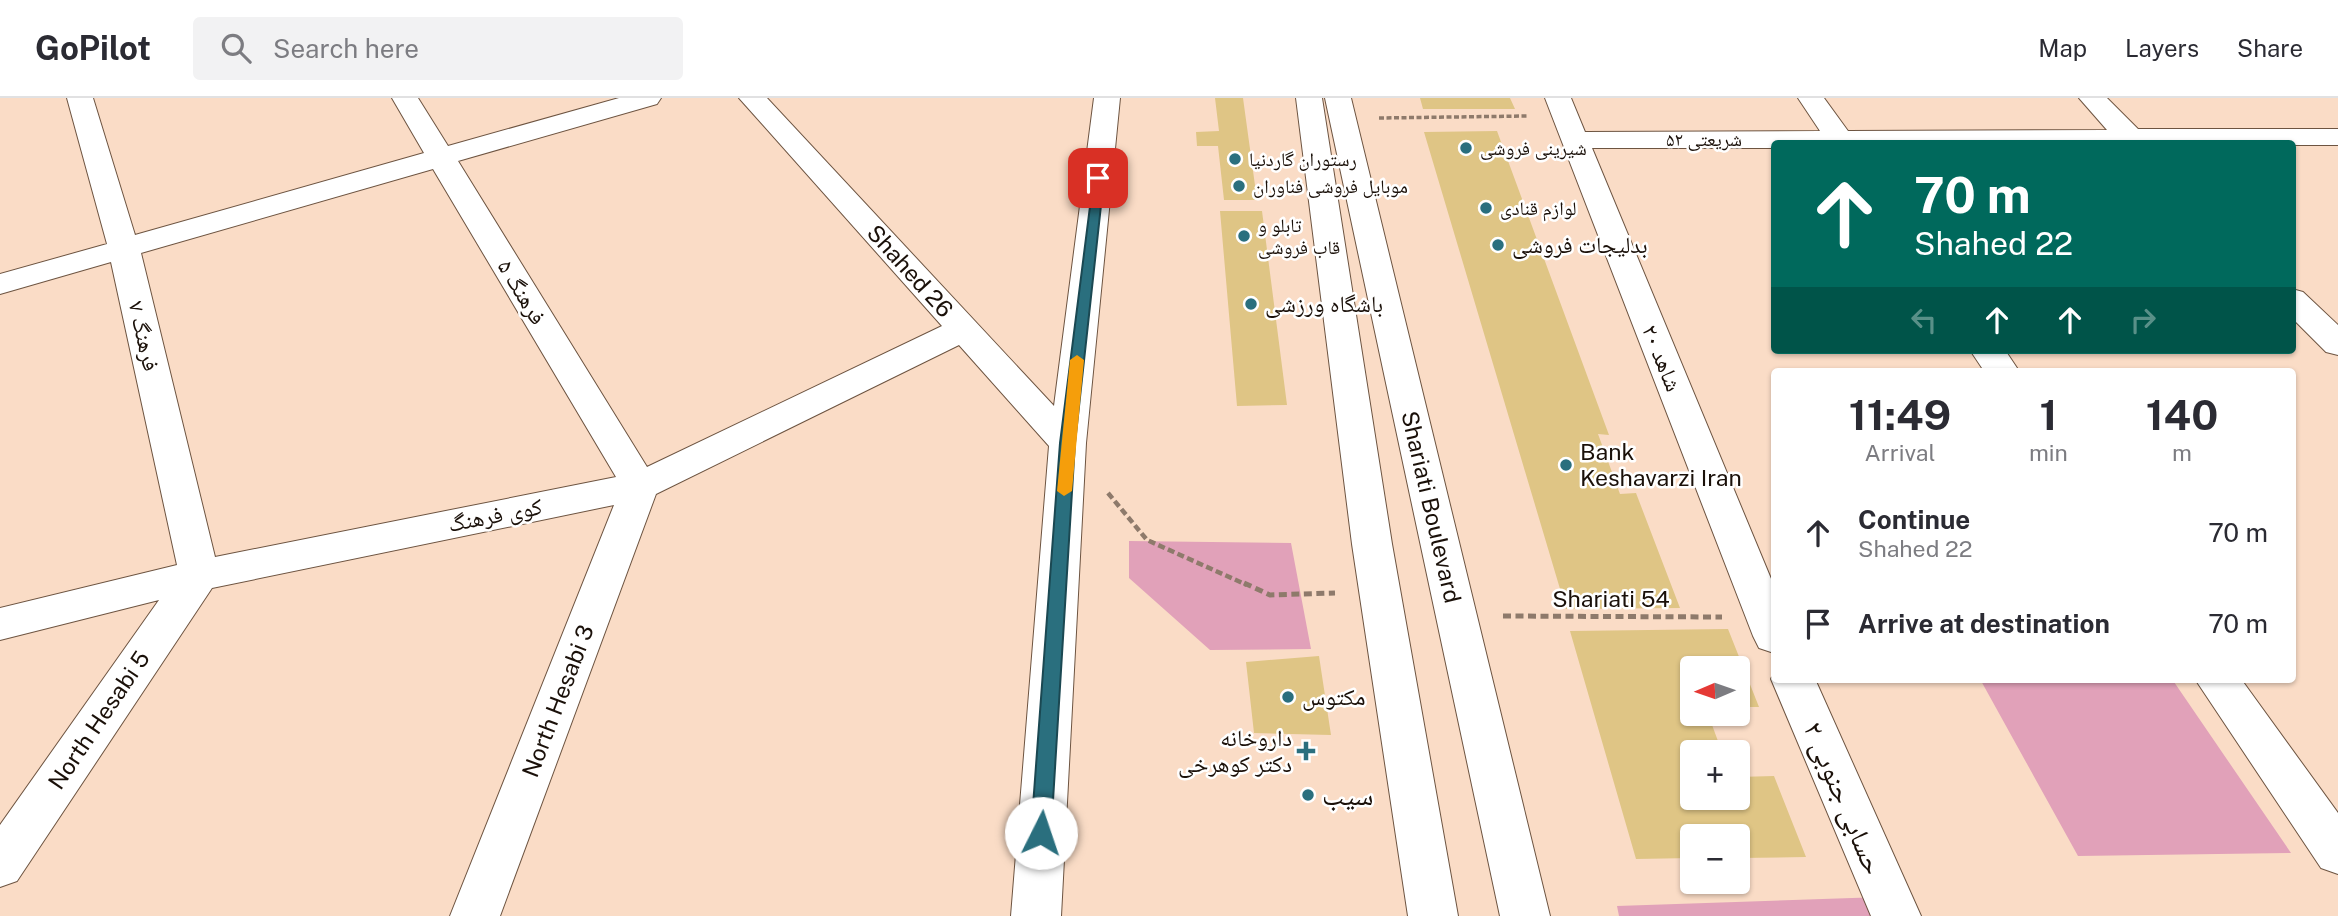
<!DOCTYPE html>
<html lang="en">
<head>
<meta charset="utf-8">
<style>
  :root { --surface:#fff; --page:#f2f2f3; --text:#2b2b33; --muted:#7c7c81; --line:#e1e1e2 }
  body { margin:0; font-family:"Public Sans","Noto Naskh Arabic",sans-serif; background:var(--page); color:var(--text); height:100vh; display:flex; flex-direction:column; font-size:26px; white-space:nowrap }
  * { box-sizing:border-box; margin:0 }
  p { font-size:23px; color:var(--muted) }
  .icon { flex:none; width:38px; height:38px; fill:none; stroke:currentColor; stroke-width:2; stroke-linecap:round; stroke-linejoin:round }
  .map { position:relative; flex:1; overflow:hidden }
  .drawer { position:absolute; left:1771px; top:270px; width:525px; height:315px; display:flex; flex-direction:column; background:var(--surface); border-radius:7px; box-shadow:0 2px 5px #0004 }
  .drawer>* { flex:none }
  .banner { position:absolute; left:1771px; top:42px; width:525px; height:214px; border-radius:7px; box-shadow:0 2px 5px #0004; background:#00695c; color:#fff; overflow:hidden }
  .needle { width:46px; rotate:268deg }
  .tools { position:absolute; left:1680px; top:558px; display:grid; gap:14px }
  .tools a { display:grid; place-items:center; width:70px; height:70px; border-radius:7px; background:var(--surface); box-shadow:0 2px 5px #0004; font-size:35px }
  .pin { position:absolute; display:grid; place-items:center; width:60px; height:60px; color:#fff; margin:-30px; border-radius:14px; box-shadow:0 4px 10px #0006 }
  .me { position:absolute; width:77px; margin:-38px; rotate:4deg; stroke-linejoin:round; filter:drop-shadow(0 0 5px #0008) }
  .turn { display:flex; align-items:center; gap:24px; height:147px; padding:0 28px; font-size:32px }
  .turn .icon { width:91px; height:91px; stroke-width:2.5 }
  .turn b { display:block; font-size:49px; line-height:60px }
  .lanes { display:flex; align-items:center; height:66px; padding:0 28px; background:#0003; justify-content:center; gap:35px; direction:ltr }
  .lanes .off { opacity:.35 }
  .eta { display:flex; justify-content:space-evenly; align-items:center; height:119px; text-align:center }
  .eta b { font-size:42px; font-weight:700; line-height:49px }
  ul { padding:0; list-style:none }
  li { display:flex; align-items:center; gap:21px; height:91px; padding:0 28px }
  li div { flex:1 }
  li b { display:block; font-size:26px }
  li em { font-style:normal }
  header { display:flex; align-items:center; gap:42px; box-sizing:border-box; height:98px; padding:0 35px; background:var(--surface); border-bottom:2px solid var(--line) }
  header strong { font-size:33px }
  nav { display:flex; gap:38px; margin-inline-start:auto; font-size:24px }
  .search { width:490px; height:63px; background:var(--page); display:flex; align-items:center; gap:18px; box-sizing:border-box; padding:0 24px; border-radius:7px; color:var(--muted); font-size:26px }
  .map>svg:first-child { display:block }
</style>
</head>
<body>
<header>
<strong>GoPilot</strong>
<div class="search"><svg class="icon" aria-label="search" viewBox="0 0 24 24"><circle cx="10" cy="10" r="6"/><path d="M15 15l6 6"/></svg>Search here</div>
<nav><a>Map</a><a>Layers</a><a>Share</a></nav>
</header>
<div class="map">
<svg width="2338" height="818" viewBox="0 0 2338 818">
  <rect width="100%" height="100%" fill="#fadcc6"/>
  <path fill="#e1a1b9" d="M1129 443 1291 445 1311 551 1210 552 1129 480Z
    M1980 581H2172L2291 755 2078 758Z
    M1882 799 1890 818H1619L1617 808Z"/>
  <path fill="#dfc585" d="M1215 0H1243L1257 102H1224L1218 48H1197L1196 34 1219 33Z
    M1420 0H1510L1515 11H1423Z
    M1497 33 1609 337 1598 336 1620 396 1636 395 1680 510 1566 511 1424 34Z
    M1220 113H1262L1287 307 1237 308Z
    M1728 531 1759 609H1738V570H1692V616H1708L1722 654H1692V700H1738V679L1774 678 1806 759 1738 760V738H1692V760L1636 761 1570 533Z
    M1319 558 1331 637 1254 635 1246 564Z"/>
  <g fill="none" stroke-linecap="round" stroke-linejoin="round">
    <defs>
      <path id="street" d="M67 0H93L135 137 424 55 392 0H418L448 48 619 0H661L657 6 458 63 647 369 942 228 739 0H767L1054 308 1094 0H1120L1086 345 1061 818H1011L1049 348 959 247 656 396 500 818H450L614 407 212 490 17 783 0 789V727L159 502 0 542V510L177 467 111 164 0 196V176L107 146ZM433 71 616 379 215 459 141 155Z
        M1545 0H1571L1585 34 1820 33 1798 0H1824L1848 33 2107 32 2079 0H2107L2138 31H2338V47L1774 46V50H1592L1774 488V555L1759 550 1753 538Z
        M2292 191 2303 194 2338 227V257L2326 254 2292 220Z
        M1970 252H2005L2019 273H1984Z
        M1774 575V581H1815L1921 818H1871L1771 581Z
        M2195 581H2241L2338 715V776L2321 770Z"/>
      <path id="secondary" d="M1296 0H1322L1392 446 1458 818H1408L1352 446Z
        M1325 0H1351L1550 818H1500Z"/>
    </defs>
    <use href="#street" stroke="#6d5441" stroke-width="2"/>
    <use href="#secondary" stroke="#6d5441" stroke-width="2"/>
    <path stroke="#8e7a6b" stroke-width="3.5" stroke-dasharray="5 2.5" stroke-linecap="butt" d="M1379 20 1527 18"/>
    <path stroke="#8e7a6b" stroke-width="4.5" stroke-dasharray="7 3.5" stroke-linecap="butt" d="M1108 395 1147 442 1247 487"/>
    <path stroke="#8e7a6b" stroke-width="5" stroke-dasharray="8 4.5" stroke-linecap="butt" d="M1244 485 1270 497 1335 495
      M1503 518 1722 519"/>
    <use href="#street" fill="#fff" fill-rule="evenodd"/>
    <use href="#secondary" fill="#fff" fill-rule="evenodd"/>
  </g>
  <path fill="#2a6f7e" stroke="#1b4852" stroke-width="2" d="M1094 77 1104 80 1075 345 1051 735 1048 741 1041 744 1034 741 1031 735 1060 345Z"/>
  <path fill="#f59e0b" d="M1077 257 1084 262 1072 393 1064 398 1057 393 1070 262Z"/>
  <g fill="#2a6f7e" stroke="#fff" stroke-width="2.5">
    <circle cx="1466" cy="50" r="7"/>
    <circle cx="1235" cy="61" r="7"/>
    <circle cx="1239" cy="88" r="7"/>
    <circle cx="1486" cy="110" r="7"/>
    <circle cx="1244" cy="138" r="7"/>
    <circle cx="1498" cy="147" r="7"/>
    <circle cx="1251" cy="206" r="7"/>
    <circle cx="1566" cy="367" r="7"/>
    <circle cx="1288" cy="599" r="7"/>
    <path d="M1302.5 642.5h7v7h7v7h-7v7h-7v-7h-7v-7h7z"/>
    <circle cx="1308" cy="697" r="7"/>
  </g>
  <g text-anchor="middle" stroke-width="5" stroke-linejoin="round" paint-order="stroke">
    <g font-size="19" fill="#1a1009" stroke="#fff">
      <text x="1704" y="48">شریعتی ۵۲</text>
    </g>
    <g font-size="19" fill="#1a1009" stroke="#fff" text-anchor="start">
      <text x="1480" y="57">شیرینی فروشی</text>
      <text x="1249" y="68">رستوران گاردنیا</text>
      <text x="1253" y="95">موبایل فروشی فناوران</text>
      <text x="1500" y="117">لوازم قنادی</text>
      <text x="1258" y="134">تابلو و<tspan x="1258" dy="22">قاب فروشی</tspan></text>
    </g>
    <g font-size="23" fill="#1a1009" stroke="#fff" text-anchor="start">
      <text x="1512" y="155">بدلیجات فروشی</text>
      <text x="1265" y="214">باشگاه ورزشی</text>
      <text x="1580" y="362">Bank<tspan x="1580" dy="26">Keshavarzi Iran</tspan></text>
      <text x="1302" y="607">مکتوس</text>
      <text x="1292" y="648" text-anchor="end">داروخانه<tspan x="1292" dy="26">دکتر کوهرخی</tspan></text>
    </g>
    <g font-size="23" fill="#1a1009" stroke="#fff">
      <text transform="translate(910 173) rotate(48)" y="8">Shahed 26</text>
      <text transform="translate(522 194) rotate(59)" y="8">فرهنگ ۵</text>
      <text transform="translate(144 238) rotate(77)" y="8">فرهنگ ۷</text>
      <text transform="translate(1662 260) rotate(68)" y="8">شاهد ۲۰</text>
      <text transform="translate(1431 409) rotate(77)" y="8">Shariati Boulevard</text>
      <text transform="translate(495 417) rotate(-11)" y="8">کوی فرهنگ</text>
      <text x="1611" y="509">Shariati 54</text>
      <text transform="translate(558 603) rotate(-69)" y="8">North Hesabi 3</text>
      <text transform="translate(99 622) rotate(-56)" y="8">North Hesabi 5</text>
    </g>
    <g font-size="28" fill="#1a1009" stroke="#fff" text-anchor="start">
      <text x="1322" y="707">سیب</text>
    </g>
    <g font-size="28" fill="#1a1009" stroke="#fff">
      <text transform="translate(1844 700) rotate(67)" y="10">حسابی جنوبی ۲</text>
    </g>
  </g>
</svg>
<div class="tools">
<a><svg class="needle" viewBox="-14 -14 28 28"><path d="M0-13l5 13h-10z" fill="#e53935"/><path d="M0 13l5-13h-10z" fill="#7c7c81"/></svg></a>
<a>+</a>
<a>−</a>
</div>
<div class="pin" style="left:1098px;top:80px;background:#d93025"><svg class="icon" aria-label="arrive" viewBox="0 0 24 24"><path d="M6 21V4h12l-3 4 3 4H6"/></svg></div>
<svg class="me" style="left:1041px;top:735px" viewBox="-20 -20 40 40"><circle r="19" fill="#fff"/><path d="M0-13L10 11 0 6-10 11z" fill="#2a6f7e"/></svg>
<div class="banner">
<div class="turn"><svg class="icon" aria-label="ahead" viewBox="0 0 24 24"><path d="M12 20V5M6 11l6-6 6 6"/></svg><div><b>70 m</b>Shahed 22</div></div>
<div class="lanes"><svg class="icon off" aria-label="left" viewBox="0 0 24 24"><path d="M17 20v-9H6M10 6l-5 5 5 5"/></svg><svg class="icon" aria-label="ahead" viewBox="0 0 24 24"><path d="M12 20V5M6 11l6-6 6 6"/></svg><svg class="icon" aria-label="ahead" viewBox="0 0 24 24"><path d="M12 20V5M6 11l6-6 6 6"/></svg><svg class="icon off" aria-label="right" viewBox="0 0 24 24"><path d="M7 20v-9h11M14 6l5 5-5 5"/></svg></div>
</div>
<section class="drawer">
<div class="eta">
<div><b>11:49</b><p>Arrival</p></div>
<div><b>1</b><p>min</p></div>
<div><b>140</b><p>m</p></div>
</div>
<ul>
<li><svg class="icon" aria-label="ahead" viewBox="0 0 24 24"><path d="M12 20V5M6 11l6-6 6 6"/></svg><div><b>Continue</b><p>Shahed 22</p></div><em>70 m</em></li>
<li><svg class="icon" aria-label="arrive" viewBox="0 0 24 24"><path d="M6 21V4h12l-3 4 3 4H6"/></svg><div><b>Arrive at destination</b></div><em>70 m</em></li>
</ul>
</section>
</div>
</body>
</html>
